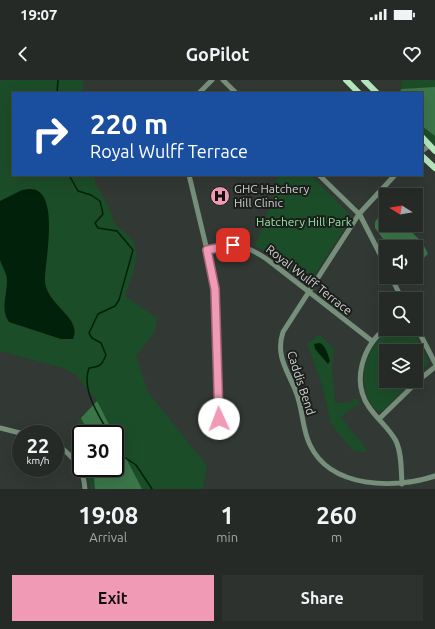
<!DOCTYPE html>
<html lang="en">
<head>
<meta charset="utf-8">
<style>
  :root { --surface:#262a26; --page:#2e322e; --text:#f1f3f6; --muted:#a4a7a7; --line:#424643; --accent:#f09ab5 }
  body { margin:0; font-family:Ubuntu,sans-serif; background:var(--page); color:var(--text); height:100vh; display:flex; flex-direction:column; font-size:15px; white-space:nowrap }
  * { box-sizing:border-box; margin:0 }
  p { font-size:13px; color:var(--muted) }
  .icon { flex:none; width:22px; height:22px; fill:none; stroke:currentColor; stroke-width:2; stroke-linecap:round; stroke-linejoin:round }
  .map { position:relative; height:409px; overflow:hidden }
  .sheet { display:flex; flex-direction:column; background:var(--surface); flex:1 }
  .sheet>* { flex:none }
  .hud { position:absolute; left:12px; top:12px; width:411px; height:84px; border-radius:0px; box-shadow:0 4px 16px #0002,0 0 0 1px var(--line); background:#1a4fa0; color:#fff; overflow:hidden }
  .needle { width:26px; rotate:281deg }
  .controls { position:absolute; left:379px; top:108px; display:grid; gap:8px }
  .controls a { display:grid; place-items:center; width:44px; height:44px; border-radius:0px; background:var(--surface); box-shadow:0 4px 16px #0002,0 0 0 1px var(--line); font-size:20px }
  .speed { position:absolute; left:12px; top:345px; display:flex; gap:8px; font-size:20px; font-weight:700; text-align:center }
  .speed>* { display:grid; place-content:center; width:52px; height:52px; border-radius:50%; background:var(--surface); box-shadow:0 4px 16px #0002,0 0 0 1px var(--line); line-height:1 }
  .speed small { font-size:10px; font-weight:400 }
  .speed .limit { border:2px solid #111; border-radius:6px; background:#fff; color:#111 }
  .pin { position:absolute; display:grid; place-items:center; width:34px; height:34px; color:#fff; margin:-17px; border-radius:8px; box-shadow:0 2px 6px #0006 }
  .me { position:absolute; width:44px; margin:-22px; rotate:358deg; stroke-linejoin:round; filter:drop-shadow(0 0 3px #0008) }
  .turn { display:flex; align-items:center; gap:14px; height:84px; padding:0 12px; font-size:18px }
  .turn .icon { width:52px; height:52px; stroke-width:2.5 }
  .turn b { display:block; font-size:28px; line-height:34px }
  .eta { display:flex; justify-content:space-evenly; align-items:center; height:68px; text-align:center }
  .eta b { font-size:24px; font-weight:600; line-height:28px }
  .cta { display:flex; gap:8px; margin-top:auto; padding:8px 12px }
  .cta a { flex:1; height:46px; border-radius:0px; background:var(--accent); color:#111; font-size:16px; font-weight:600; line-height:46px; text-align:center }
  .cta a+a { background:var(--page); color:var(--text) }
  .status { display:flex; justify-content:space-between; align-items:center; height:28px; padding:0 20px; background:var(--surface); direction:ltr }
  .status svg { height:11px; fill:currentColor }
  header { display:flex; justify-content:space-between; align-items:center; height:52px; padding:0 12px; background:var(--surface); font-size:18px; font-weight:600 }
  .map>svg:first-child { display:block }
</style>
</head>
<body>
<div class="status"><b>19:07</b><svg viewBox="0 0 49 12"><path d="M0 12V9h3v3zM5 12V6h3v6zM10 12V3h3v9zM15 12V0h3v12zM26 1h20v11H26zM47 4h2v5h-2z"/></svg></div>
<header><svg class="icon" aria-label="back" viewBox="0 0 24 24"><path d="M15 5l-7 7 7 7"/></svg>GoPilot<svg class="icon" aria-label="heart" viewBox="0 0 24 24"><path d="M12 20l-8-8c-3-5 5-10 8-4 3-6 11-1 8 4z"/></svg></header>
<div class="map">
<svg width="435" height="409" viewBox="0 0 435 409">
  <rect width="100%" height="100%" fill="#323833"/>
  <path fill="#1c4d29" d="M0 0H83V13H13V95H94L96 105 108 125 116 146C149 164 134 188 125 216L157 238 154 253 136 276 148 312 207 386 203 409H91L85 388H115V354H81V381L68 367 73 361 79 340 97 321 76 295 63 288 0 271Z
    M402 0H435V66L422 53V13H400Z
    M276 95H311L349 134V141L310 202H304L264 171 255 166 277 108Z
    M391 249H413L429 282 416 297V271H386V301H412L383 330 380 331C374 330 372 325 369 320 357 296 368 262 391 249Z
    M317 256H321L334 269 332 288 335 323 353 322V319H357L360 325 357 327 356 325 341 337 367 370 365 372 352 370 331 344 322 305 308 266V263Z"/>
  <path fill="#3b7649" d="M435 7V56L422 46V13H400L401 9Z
    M380 135 386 136V145C391 145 398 144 402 146 413 151 424 163 428 174L416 185V167H391L387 164 375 148V142Z
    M97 321 114 354H89L81 338Z
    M115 357 142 409H95L94 397 89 388H115Z"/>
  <path fill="#02210a" d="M29 109C61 107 45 180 45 199 44 224 83 237 73 259H61L9 242C0 230 7 215 7 201 7 193 2 187 0 180 0 167 0 136 0 121L22 110Z
    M320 263C326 266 328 275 330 281L328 284 315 269 314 264Z"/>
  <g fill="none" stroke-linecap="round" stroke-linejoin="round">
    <path stroke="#02210a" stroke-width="1.5" d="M57 13 58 0
      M69 95 78 111 91 115 100 121 103 134 95 143 98 148 117 151 133 170 119 220 115 226 98 234 89 253 92 258 101 263 106 275C102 285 100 287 89 288 81 310 99 335 109 354
      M115 367 118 373 136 385 152 409"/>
    <path stroke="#768f7a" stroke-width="5" d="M223 0 236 13
      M199 13 212 0
      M422 71 430 65
      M189 95 212 191 215 209 219 339 215 356
      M319 95 360 135 386 186
      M395 95 359 134 283 252C275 276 288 291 296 312 303 329 302 349 310 365 331 409 395 409 435 396
      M207 170C234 164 244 163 268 180L372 261
      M391 197 402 219
      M416 246 435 283
      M386 248C363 266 351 301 369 327 377 339 389 348 396 361 402 374 401 390 402 404
      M379 339 420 299 435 287
      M0 348 24 354
      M55 363C72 375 84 388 85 409"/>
    <path stroke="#b4e9bd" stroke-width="6" d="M346 0 359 13
      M364 0 377 13
      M422 57 435 71
      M422 76 435 88"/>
  </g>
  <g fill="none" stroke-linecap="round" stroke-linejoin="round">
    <defs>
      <path id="route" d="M219 339 215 209 207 170 233 165"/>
    </defs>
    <use href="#route" stroke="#9c6476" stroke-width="10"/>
    <use href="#route" stroke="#f09ab5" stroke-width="7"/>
  </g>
  <defs>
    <symbol id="hospital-disc" viewBox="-11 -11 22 22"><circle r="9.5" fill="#f09ab5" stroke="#1c1e1c"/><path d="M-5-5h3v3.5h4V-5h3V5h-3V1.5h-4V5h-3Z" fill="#111"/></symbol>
  </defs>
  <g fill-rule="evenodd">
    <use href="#hospital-disc" x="209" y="105" width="22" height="22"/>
  </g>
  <g text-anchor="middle" stroke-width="4" stroke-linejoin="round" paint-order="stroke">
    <g font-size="12" fill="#d0d4d1" stroke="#1c1e1c" text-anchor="start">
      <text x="234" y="113">GHC Hatchery<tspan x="234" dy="14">Hill Clinic</tspan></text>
    </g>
    <g font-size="12" fill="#93e7a4" stroke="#1c1e1c">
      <text x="304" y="146">Hatchery Hill Park</text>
    </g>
    <g font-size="12" fill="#d0d4d1" stroke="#1c1e1c">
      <text transform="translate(309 200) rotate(38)" y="4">Royal Wulff Terrace</text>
      <text transform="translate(301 303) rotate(72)" y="4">Caddis Bend</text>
    </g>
  </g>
</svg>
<div class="controls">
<a><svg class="needle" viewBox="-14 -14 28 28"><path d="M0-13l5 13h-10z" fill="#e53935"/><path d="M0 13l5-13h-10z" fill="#a4a7a7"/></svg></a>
<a><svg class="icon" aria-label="sound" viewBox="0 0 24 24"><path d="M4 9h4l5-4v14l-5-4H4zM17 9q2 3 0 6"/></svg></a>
<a><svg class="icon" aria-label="search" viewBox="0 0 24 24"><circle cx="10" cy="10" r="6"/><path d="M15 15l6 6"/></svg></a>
<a><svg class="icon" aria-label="layers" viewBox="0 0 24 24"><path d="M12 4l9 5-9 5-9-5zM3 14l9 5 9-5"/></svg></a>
</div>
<div class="speed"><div>22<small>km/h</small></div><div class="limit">30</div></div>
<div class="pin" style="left:233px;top:165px;background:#d93025"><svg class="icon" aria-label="arrive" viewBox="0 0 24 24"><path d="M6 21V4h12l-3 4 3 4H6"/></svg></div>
<svg class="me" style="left:219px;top:339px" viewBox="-20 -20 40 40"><circle r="19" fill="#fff"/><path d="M0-13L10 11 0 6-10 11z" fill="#f09ab5"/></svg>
<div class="hud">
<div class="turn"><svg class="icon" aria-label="right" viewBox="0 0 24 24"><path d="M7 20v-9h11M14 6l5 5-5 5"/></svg><div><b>220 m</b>Royal Wulff Terrace</div></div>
</div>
</div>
<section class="sheet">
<div class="eta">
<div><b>19:08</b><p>Arrival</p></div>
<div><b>1</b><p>min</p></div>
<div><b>260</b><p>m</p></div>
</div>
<div class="cta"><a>Exit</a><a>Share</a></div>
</section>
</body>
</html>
